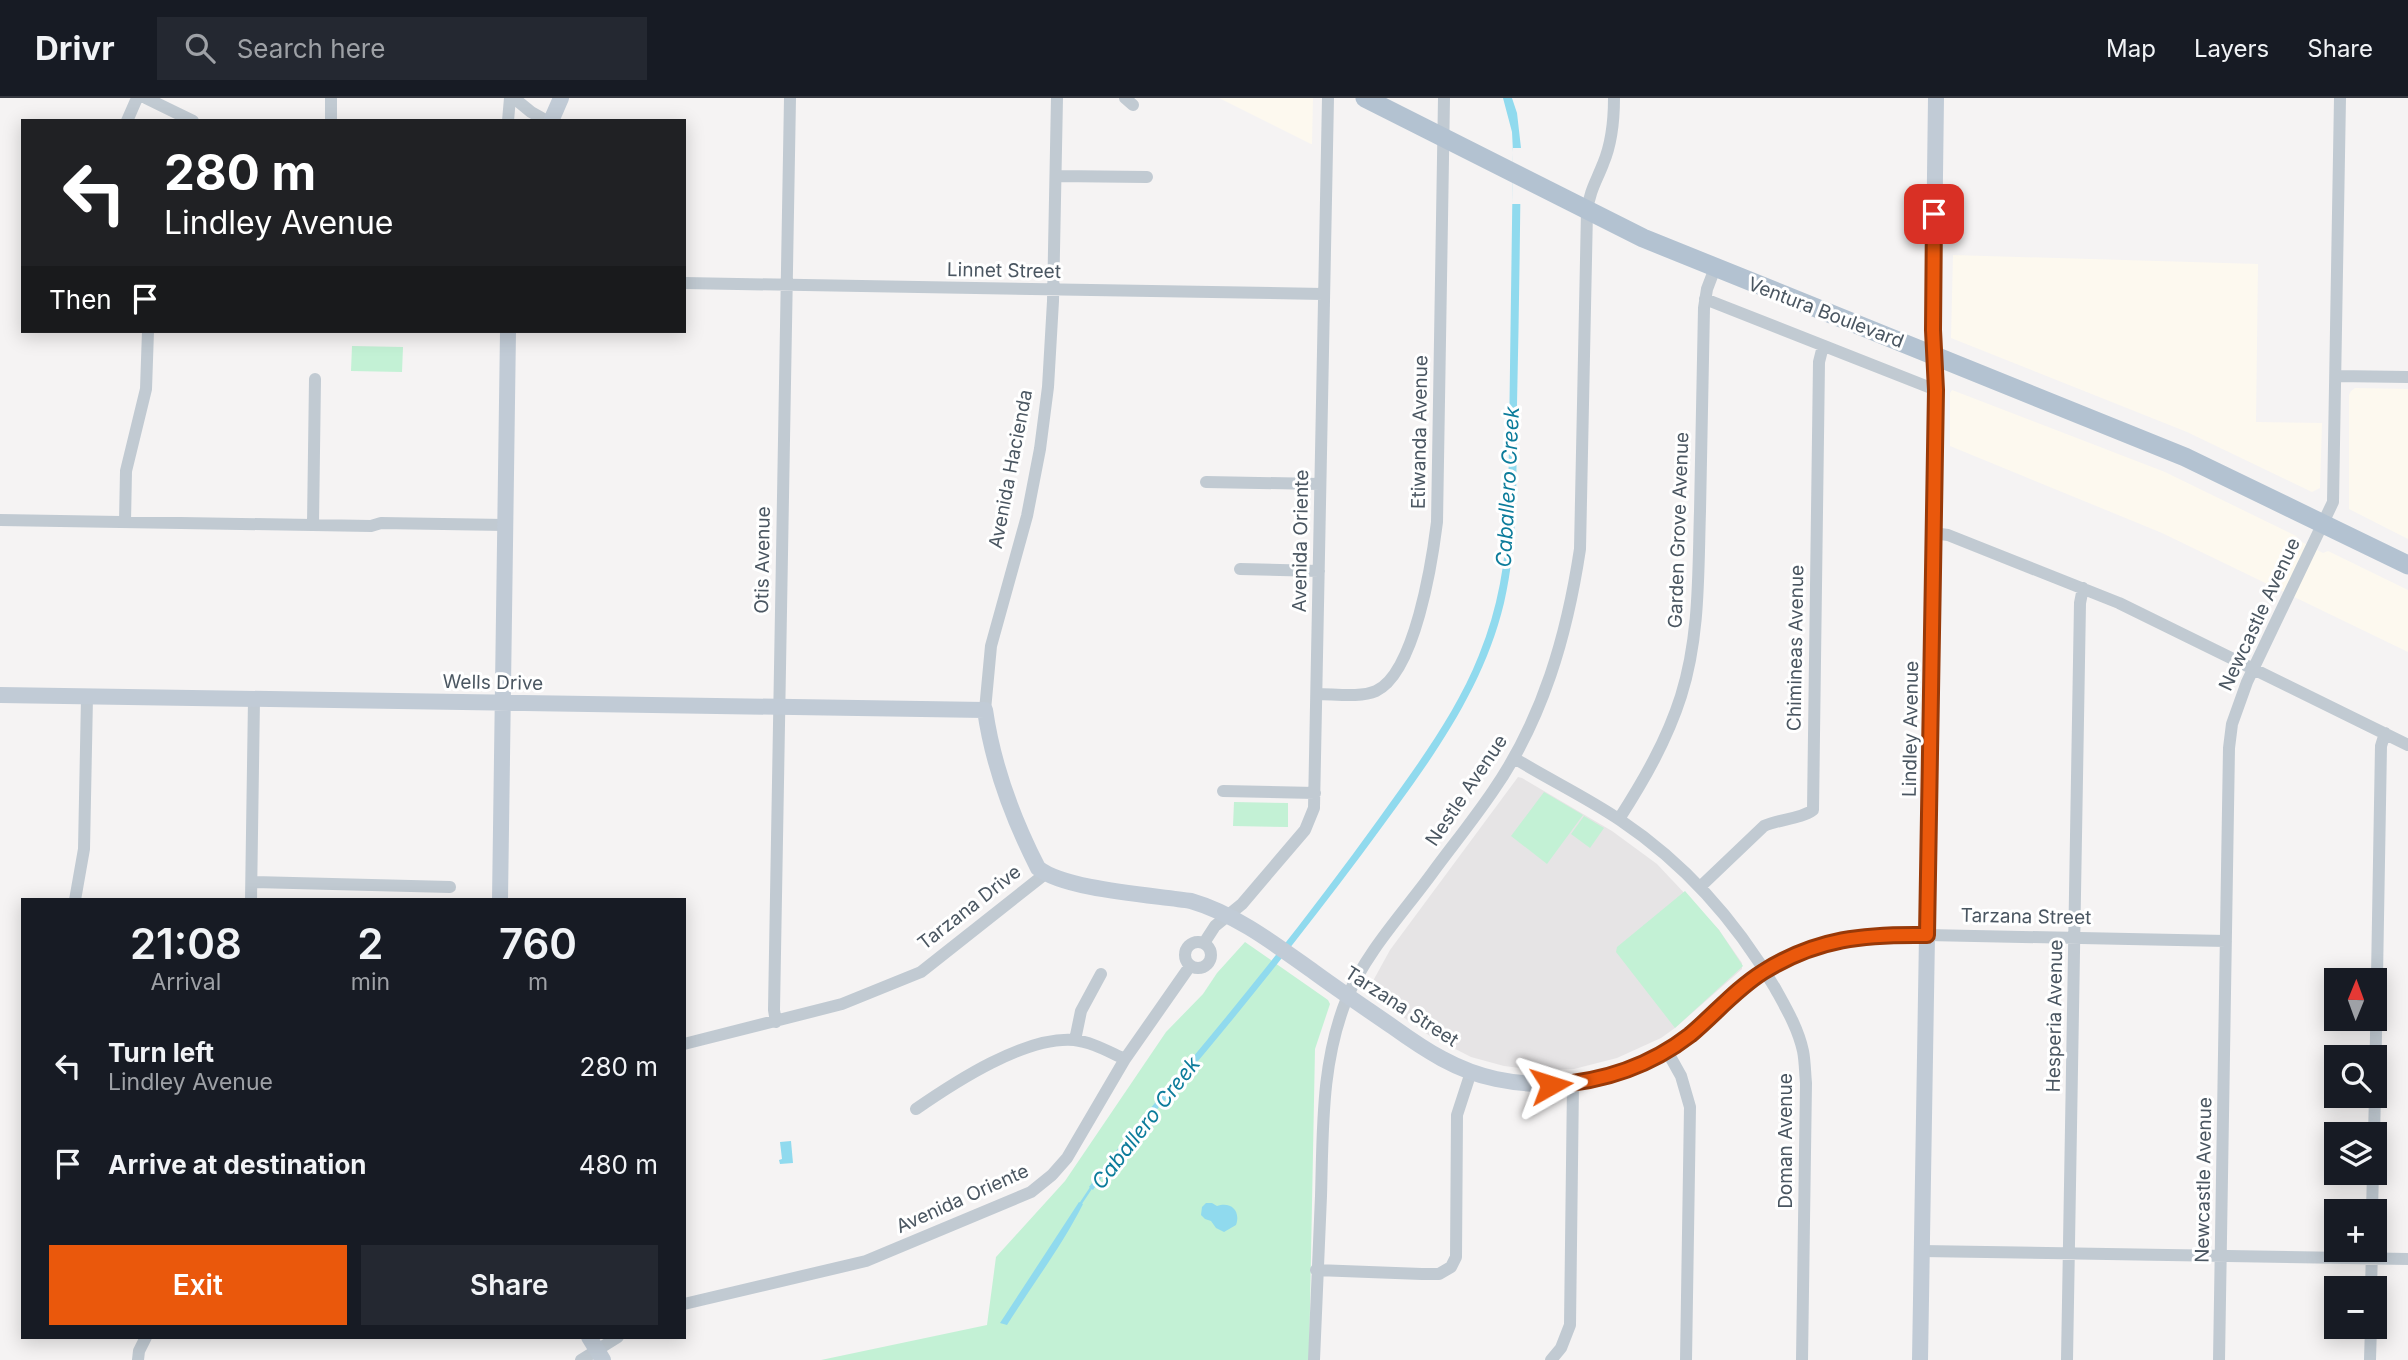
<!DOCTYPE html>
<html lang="en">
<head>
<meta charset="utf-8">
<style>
  :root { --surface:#171b24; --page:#242831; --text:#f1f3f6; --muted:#9ea1a6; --line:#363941; --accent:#ea580c }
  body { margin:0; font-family:Inter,sans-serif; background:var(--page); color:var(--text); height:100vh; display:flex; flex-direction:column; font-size:26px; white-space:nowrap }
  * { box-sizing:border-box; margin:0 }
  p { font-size:23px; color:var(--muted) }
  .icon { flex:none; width:38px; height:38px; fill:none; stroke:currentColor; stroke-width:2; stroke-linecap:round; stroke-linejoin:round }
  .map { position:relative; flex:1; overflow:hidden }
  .details { position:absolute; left:21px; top:800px; width:665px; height:441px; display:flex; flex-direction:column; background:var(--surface); border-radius:0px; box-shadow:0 4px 18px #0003 }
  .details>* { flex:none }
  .guide { position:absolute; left:21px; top:21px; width:665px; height:214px; border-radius:0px; box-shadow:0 4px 18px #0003; background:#202124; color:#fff; overflow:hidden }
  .needle { width:46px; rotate:1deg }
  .tools { position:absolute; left:2324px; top:870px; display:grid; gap:14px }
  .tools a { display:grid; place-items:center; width:63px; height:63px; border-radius:0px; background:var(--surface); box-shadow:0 4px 18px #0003; font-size:35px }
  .pin { position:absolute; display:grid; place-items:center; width:60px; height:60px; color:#fff; margin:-30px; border-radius:14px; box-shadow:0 4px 10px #0006 }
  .me { position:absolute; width:77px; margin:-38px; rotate:84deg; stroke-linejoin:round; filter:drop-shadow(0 0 5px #0008) }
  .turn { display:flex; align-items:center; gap:24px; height:147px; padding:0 28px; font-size:32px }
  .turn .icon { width:91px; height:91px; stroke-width:2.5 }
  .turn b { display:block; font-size:49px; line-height:60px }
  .then { display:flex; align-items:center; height:66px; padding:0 28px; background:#0003; gap:14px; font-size:26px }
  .eta { display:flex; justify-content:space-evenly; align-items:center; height:119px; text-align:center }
  .eta b { font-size:42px; font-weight:600; line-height:49px }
  .action { display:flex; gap:14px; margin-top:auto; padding:14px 28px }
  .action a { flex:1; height:80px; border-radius:0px; background:var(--accent); color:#fff; font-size:28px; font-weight:600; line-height:80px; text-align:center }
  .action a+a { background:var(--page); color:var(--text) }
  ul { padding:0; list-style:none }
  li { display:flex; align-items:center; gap:21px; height:98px; padding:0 28px }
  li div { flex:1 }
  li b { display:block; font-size:26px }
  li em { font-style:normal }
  header { display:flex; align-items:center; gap:42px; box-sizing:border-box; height:98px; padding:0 35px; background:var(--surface); border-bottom:2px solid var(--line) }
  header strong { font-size:33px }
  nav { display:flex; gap:38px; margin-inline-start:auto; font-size:24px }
  .search { width:490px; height:63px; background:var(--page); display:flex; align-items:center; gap:18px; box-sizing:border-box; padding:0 24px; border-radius:0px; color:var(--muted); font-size:26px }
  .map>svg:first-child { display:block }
</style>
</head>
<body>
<header>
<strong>Drivr</strong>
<div class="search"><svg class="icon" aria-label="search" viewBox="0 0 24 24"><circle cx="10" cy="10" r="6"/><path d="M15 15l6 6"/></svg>Search here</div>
<nav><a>Map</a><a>Layers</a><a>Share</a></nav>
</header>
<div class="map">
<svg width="2408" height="1262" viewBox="0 0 2408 1262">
  <rect width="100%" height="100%" fill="#f5f3f3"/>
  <path fill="#fdf9ef" d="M1219 0H1313L1312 46H1311Z
    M1953 157 2258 166 2256 324 2322 325 2320 390 2312 394 2187 334 1951 240Z
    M2355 290 2408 291V441L2349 411V297L2351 293Z
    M1952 292 2165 374 2296 438 2300 443 2323 455 2328 453 2408 492V554L2162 435 1950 348V295Z"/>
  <path fill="#e6e4e5" d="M1518 679 1522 680 1612 733 1657 766 1719 832 1742 865V871L1675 930 1661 940 1617 960 1574 971 1536 972 1504 968 1471 959 1430 938 1369 895 1368 892 1390 852Z"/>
  <path fill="#c3f1d5" d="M352 248 403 249 402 274 351 273Z
    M1544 694 1583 717 1547 766 1511 738Z
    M1234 704 1288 705V729L1233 728Z
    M1584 718 1604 730 1590 750 1571 736Z
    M1685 793 1719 832 1743 868 1675 930 1616 854 1617 849Z
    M1245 844 1328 902 1330 906 1315 951 1309 1262H821L987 1227 996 1159 1065 1083 1166 934 1203 896 1217 875Z"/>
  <path fill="#90daee" d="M1503 0H1512L1517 15 1521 50C1520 135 1519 221 1517 306 1516 373 1519 440 1504 505 1481 601 1419 678 1362 756 1285 859 1203 960 1118 1056L1093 1092 1089 1089C1120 1046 1154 1006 1188 965 1255 885 1319 804 1380 719 1417 667 1455 617 1479 557 1498 511 1506 462 1508 413L1513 54 1512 34Z
    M791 1043 793 1065 780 1066 779 1062 782 1061 780 1044Z
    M1079 1104 1083 1106C1062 1148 1032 1187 1007 1227L1000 1225Z
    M1206 1105H1212L1217 1108C1231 1103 1241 1113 1236 1127L1224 1134 1216 1130 1211 1123 1205 1121 1201 1117 1202 1109Z"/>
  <path fill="#f5f3f3" d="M1513 50H1521V106H1512Z"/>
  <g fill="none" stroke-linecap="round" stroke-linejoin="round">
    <path stroke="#90daee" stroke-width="2.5" d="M1079 1108 1091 1090"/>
    <path stroke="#c1cad2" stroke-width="12" d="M146 0 193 23
      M514 0 531 14 547 23
      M1125 0 1133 7
      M127 23 137 0
      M331 23V0
      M508 23 510 0
      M1056 78 1147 79
      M684 185 1323 196
      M1705 201 1936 292
      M2336 278 2408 279
      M1206 384 1320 386
      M0 422 371 428 381 425 505 427
      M125 424 126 373 146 291 148 233
      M313 426 315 281
      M1933 435 1948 437 2119 505 2408 647
      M1240 471 1319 473
      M1317 596C1335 596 1360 600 1376 593 1415 575 1432 464 1437 424L1444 0
      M985 612 991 548 1027 418 1040 351 1048 289 1053 203 1057 0
      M1514 660C1548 681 1586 699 1620 722 1684 765 1736 823 1775 890 1786 910 1798 930 1803 953 1805 963 1805 975 1806 985L1802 1262
      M1223 693 1315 695
      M1619 721C1644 682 1667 642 1681 598 1700 538 1698 475 1700 413 1701 345 1703 278 1704 210L1707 191 1715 170
      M252 784 450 789
      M1700 789 1764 728C1779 721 1801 721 1813 712L1819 264 1823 248
      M75 802 84 751 87 599
      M251 802 254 601
      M1927 837 2226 843
      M1185 857a13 13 0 1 1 26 0a13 13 0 1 1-26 0Z
      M1204 845 1215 828 1242 806 1305 732 1314 710 1328 0
      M776 924 774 912 790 0
      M1075 942 1081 913 1101 876
      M684 946 842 906 921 874 1045 776
      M1667 953 1681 978 1690 1009 1686 1262
      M2375 994 2381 648 2385 635
      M916 1011C955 984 1025 938 1074 942 1092 944 1109 954 1125 961
      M2374 1036 2375 998
      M2372 1113 2373 1074
      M1922 1153 2408 1161
      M1316 1172 1422 1176H1439L1451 1169 1456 1159 1457 1017 1471 974
      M2371 1190 2372 1152
      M684 1206 866 1163 1031 1094 1052 1077 1067 1060 1125 961 1190 868
      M138 1262 139 1253 146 1239
      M581 1262 618 1239
      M1314 1262C1316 1207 1319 1153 1321 1098 1323 1031 1321 964 1347 900 1366 854 1404 814 1433 774 1453 747 1474 721 1493 693 1543 621 1567 537 1580 451L1587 113C1590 92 1596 84 1603 66 1612 45 1614 23 1614 0
      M1551 1262 1561 1250 1570 1227 1573 985
      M2067 1262 2080 505 2083 490
      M2219 1262 2229 650 2232 626 2247 584 2333 404 2340 0
      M2370 1262 2371 1228"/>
    <path stroke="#c1cbd6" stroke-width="16" d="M551 23 561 0
      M0 597 985 612C993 668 1012 719 1038 770 1065 792 1154 797 1191 803 1236 816 1276 847 1314 874 1340 893 1367 911 1393 929 1425 952 1457 973 1496 981 1564 995 1638 980 1691 935 1715 915 1737 890 1764 873 1817 840 1867 836 1927 837
      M500 802 508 233
      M589 1239 603 1262
      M1920 1262 1936 292 1933 232 1936 0"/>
    <path stroke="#b3c2d1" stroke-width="19" d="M1365 0 1643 140 2185 359 2408 467"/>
  </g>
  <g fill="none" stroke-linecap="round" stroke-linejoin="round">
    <defs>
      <path id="route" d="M1551 987C1601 984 1650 968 1690 937 1715 916 1736 891 1763 874 1817 840 1865 836 1927 837L1936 292 1933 232 1934 116"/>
    </defs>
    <use href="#route" stroke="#983908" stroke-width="18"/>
    <use href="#route" stroke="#ea580c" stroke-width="12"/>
  </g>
  <g text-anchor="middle" stroke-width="6" stroke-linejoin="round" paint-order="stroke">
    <g font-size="19" fill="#4a5661" stroke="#fff">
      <text transform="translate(1004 172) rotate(1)" y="7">Linnet Street</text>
      <text transform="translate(1826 214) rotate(21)" y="7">Ventura Boulevard</text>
      <text transform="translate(1419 334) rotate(-89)" y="7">Etiwanda Avenue</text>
      <text transform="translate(1010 371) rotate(-79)" y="7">Avenida Hacienda</text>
      <text transform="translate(1678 432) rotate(-88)" y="7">Garden Grove Avenue</text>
      <text transform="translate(1300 443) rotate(-89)" y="7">Avenida Oriente</text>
      <text transform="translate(762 462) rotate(-89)" y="7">Otis Avenue</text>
      <text transform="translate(2259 516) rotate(-65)" y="7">Newcastle Avenue</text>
      <text transform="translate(1795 550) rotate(-89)" y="7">Chimineas Avenue</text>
      <text transform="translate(493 584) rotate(1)" y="7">Wells Drive</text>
      <text transform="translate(1910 631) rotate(-89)" y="7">Lindley Avenue</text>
      <text transform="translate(1466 692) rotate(-56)" y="7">Nestle Avenue</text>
      <text transform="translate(969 809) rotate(-38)" y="7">Tarzana Drive</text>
      <text transform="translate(2026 818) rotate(1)" y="7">Tarzana Street</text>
      <text transform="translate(1402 908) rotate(33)" y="7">Tarzana Street</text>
      <text transform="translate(2054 918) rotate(-89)" y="7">Hesperia Avenue</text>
      <text transform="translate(1785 1043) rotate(-90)" y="7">Doman Avenue</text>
      <text transform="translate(2203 1082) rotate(-89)" y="7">Newcastle Avenue</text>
      <text transform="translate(962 1100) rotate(-24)" y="7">Avenida Oriente</text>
    </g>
    <g font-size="21" font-style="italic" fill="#0c7c9b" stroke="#fff">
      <text transform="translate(1508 389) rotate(-87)" y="7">Caballero Creek</text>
      <text transform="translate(1146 1025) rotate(-52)" y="7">Caballero Creek</text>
    </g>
  </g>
</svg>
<div class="tools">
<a><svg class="needle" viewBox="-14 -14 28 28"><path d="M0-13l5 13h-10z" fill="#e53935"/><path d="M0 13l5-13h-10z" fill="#9ea1a6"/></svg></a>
<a><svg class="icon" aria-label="search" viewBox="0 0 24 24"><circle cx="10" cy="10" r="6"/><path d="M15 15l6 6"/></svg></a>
<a><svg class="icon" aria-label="layers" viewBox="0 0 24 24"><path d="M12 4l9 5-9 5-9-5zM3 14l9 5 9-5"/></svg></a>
<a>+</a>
<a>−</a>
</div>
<div class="pin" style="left:1934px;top:116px;background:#d93025"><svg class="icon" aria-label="arrive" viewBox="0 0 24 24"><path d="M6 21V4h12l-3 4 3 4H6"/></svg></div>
<svg class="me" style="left:1551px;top:987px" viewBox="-20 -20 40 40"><path d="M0-17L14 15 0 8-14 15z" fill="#ea580c" stroke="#fff" stroke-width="4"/></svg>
<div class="guide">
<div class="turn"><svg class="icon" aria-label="left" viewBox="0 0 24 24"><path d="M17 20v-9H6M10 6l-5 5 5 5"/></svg><div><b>280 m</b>Lindley Avenue</div></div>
<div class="then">Then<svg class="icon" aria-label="arrive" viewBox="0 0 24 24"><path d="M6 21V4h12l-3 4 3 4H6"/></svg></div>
</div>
<section class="details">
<div class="eta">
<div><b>21:08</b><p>Arrival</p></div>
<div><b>2</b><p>min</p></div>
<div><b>760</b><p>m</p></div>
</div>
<ul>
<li><svg class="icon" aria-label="left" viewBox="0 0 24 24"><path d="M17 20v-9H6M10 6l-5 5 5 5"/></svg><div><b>Turn left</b><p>Lindley Avenue</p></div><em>280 m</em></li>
<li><svg class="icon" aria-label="arrive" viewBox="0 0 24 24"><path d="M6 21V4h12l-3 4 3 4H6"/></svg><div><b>Arrive at destination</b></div><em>480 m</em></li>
</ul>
<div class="action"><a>Exit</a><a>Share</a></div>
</section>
</div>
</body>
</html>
